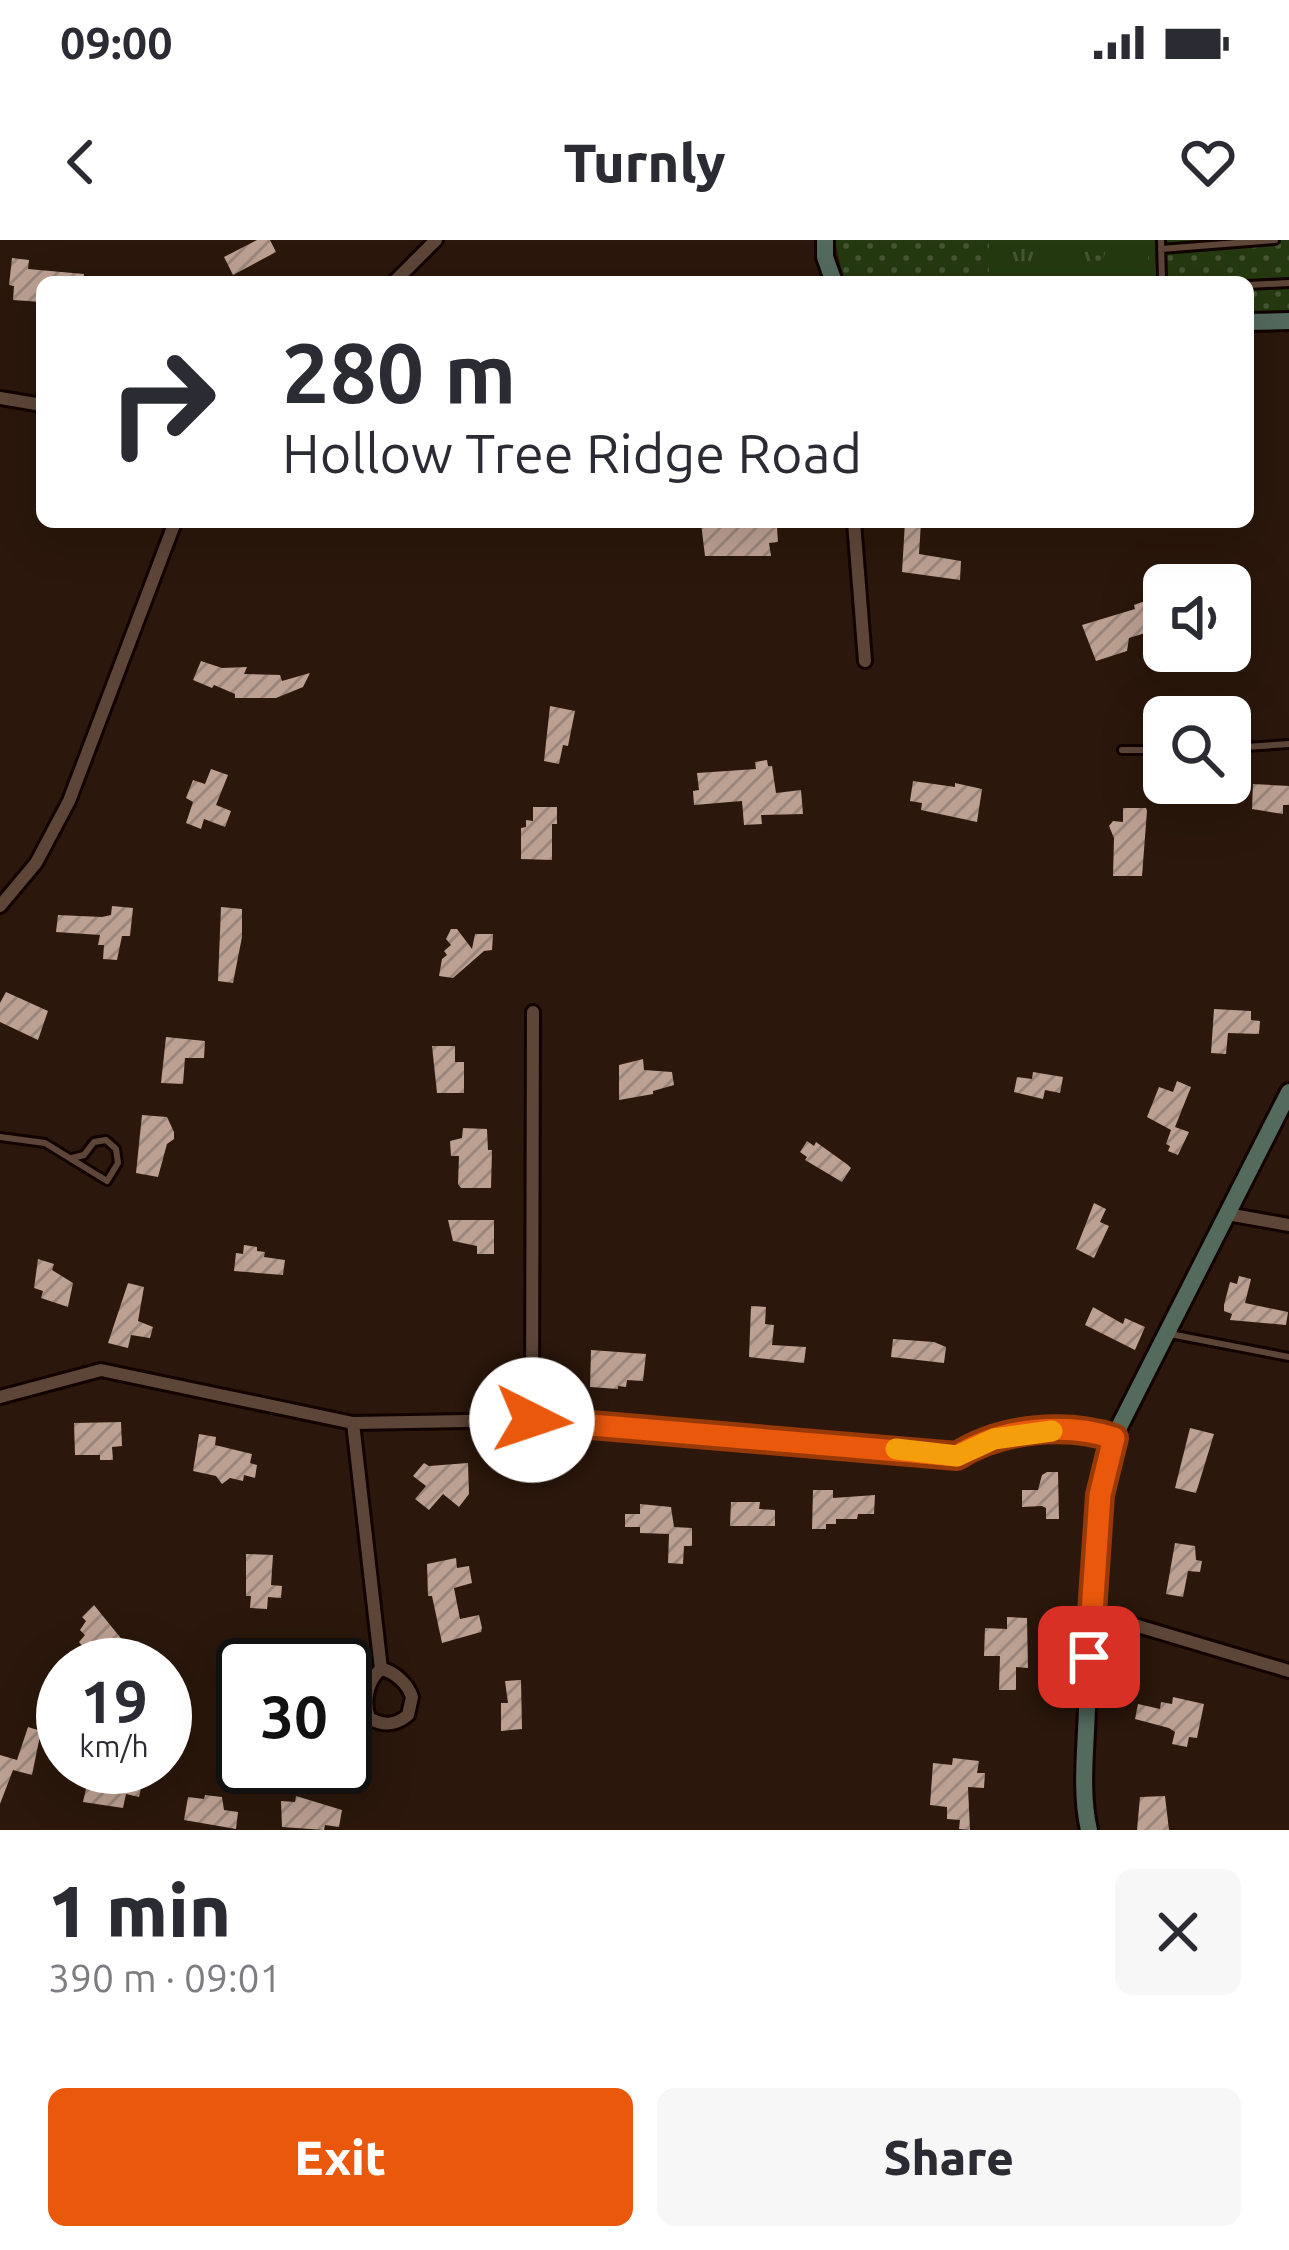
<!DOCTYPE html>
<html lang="en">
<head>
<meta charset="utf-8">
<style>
  :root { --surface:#fff; --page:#f7f7f7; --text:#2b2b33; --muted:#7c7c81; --accent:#ea580c }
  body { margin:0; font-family:Ubuntu,sans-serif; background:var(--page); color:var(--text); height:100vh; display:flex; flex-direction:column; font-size:45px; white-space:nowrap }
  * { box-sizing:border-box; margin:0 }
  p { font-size:39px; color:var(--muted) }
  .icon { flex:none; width:66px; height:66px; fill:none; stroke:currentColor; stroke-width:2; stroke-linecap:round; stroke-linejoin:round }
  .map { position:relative; height:1590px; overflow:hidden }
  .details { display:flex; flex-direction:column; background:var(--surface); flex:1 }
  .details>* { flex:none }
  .banner { position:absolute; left:36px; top:36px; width:1218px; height:252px; border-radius:18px; box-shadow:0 12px 48px #0002; background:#fff; color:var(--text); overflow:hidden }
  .tools { position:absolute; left:1143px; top:324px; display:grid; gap:24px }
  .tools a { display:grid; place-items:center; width:108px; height:108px; border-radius:18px; background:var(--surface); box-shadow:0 12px 48px #0002; font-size:60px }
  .speed { position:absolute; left:36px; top:1398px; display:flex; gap:24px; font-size:60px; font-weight:700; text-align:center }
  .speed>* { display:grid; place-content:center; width:156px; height:156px; border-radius:50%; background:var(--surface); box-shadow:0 12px 48px #0002; line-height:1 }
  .speed small { font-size:30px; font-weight:400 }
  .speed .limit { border:6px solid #111; border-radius:18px; background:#fff; color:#111 }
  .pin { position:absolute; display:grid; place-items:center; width:102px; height:102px; color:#fff; margin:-51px; border-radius:24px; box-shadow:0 6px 18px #0006 }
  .me { position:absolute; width:132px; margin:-66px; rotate:94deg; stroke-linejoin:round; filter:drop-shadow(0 0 9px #0008) }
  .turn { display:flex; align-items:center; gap:42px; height:252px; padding:0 48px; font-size:54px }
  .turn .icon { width:156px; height:156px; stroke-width:2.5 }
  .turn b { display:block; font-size:84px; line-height:102px }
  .round { display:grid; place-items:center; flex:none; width:126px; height:126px; border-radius:18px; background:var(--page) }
  .summary { display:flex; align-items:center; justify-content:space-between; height:204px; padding:0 48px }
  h1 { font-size:72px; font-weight:800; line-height:90px }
  .action { display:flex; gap:24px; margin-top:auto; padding:24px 48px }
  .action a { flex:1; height:138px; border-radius:18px; background:var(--accent); color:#fff; font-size:48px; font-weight:800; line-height:138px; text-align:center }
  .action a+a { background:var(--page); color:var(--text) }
  .status { display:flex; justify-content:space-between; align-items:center; height:84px; padding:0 60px; background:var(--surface); direction:ltr }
  .status svg { height:33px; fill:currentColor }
  header { display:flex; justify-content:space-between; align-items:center; height:156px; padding:0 48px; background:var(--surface); font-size:54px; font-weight:800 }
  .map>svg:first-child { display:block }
</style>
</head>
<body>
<div class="status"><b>09:00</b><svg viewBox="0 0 49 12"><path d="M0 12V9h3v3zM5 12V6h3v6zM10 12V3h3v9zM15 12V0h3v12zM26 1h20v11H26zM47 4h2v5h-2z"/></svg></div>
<header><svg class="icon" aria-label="back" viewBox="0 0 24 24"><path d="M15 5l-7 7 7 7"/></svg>Turnly<svg class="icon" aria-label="heart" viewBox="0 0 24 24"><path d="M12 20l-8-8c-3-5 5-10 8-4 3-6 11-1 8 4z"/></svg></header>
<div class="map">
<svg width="1289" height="1590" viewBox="0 0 1289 1590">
  <defs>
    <pattern id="grass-dots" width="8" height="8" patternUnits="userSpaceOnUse" patternTransform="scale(3)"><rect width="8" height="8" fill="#253910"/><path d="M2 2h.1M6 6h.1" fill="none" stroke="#465633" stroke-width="1.8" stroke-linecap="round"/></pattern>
    <pattern id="park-tufts" width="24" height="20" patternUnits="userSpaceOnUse" patternTransform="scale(3)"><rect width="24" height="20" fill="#253910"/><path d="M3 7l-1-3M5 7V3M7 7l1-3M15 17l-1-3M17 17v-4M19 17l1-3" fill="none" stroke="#465633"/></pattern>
    <pattern id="building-hatch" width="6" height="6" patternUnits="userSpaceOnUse" patternTransform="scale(3)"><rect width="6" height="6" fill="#bca092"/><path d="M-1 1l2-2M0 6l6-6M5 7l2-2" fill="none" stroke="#9a867b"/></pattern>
  </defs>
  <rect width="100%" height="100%" fill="#2b170b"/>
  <path fill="url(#grass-dots)" d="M835 0H1289V70L1248 72V42H844Z"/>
  <path fill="url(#park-tufts)" d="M989 0H1090V42H989Z
    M1104 0H1148V42H1103Z"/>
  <path fill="url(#building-hatch)" d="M257 0H270L276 12 233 35 224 17Z
    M12 18 29 20 28 29 84 34 83 42H42V62L13 60 14 46 9 45Z
    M718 282V287L772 282V287H777L778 302 769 303 771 316H705L701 283Z
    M905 282H921L919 314 961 321 960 340 902 332Z
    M1154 358 1164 399 1155 390 1129 398 1127 411 1096 421 1082 385 1135 369 1134 365Z
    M201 421 222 428 247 427 244 434 280 435 282 441 310 433 303 447 276 458H235V454L214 445 212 448 193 440Z
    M550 466 575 471 568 506 563 505 559 524 544 521Z
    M767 520 768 526H772L776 553 801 550 803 574 761 575 762 584 744 585 742 561 694 565 693 551 699 550 697 533 756 529 755 522Z
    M211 529 228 535 216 565 231 571 225 587 204 579 201 589 186 583 193 562 186 558 193 540 205 544Z
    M913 541 955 547V543L982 549 977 582 921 570 922 563 910 561Z
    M1253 544 1289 546V565H1283V574L1252 569Z
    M533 567H557V584H552V620L521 619V588L526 587V580L533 581Z
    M1123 568H1146L1147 571 1142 636H1113L1114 598 1109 586 1113 581 1123 582Z
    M112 666 133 668 130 696H122L117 720 103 719 104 705H98L100 695 56 692 58 675 102 677 111 675Z
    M221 667 242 669V697L233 743 218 741Z
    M451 689H457L472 709 475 694H493L492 710 484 711 453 738 439 736 442 719 447 715 444 711 451 705 446 699Z
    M6 752 48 771 38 800 0 782V763Z
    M1214 769 1251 771V780L1260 781 1259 794 1228 793 1226 814 1211 813Z
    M166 797 205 801 204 818H185L183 844 161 843Z
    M432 806H455V822H464V853H437Z
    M643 819 644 830 672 832 674 845 653 851V854L619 860V825Z
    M1033 832 1063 837 1060 853 1045 850 1043 859 1014 852 1017 837 1032 839Z
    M1177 841 1191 847 1175 887 1189 892 1178 915 1168 911 1170 906 1166 904 1171 890 1147 877 1159 847 1173 852Z
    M142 875 167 877 174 892V899L167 904 158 937 136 933Z
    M463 888 487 889 488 910H492L491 948H461L458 944 459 916H451L450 901 462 898Z
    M807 901 814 906 816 902 848 925 851 928 842 942 805 920 807 917 800 912Z
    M1094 963 1106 969 1100 982 1109 986 1094 1018 1076 1009Z
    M448 980H494V1014H477V1006L453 1001Z
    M244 1005 257 1007V1011L265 1012 264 1017 285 1020 283 1035 234 1031 236 1013 243 1014Z
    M38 1019 54 1024 52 1030 73 1043 68 1067 41 1058 43 1051 34 1048Z
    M1239 1036 1251 1039 1245 1063 1288 1072 1286 1085 1230 1080 1232 1074 1224 1071V1065L1230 1042 1237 1044Z
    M128 1043 144 1047 138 1081 153 1087 150 1098 131 1095 128 1108 108 1103Z
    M751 1066 766 1067 765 1084 774 1085 772 1105 806 1107 804 1123 749 1117Z
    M1093 1067 1123 1084 1125 1078 1145 1087 1135 1110 1085 1085Z
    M893 1099 934 1102 946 1107 944 1123 891 1117Z
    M591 1110 646 1114 643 1141 627 1140 626 1147 618 1146V1149L590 1147Z
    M121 1182 122 1206 112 1207 113 1220H100V1215H75L74 1183Z
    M1190 1188 1214 1194 1196 1253 1175 1248Z
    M199 1194 216 1197 215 1205 252 1214 250 1223 257 1225 255 1238 244 1235 243 1241 230 1238 222 1244 216 1236 193 1231Z
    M424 1223 429 1226 468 1223 469 1254 459 1267 443 1254 429 1270 415 1259 426 1246 413 1236Z
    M1047 1232H1058L1059 1279H1046V1268L1042 1266 1022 1267V1250H1038L1042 1235Z
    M813 1250H833V1258L875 1255 874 1274H858L857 1279H836V1284H826V1289H812Z
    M731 1262H760L759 1269 775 1270V1286H730Z
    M640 1264 671 1267 674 1287 692 1288V1306H684L683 1324 668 1323 669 1294 640 1293V1287H625V1274H640Z
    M1175 1303 1195 1306 1196 1320 1202 1321 1200 1332 1188 1331 1183 1357 1166 1354Z
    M246 1314 273 1315 271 1345 282 1346 281 1358 268 1357 267 1369 250 1368 251 1356H246Z
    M456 1318 457 1328 469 1326 472 1343 454 1348 460 1379 479 1375 482 1388 481 1392 442 1403 432 1356H428L427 1324Z
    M94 1365 128 1407 124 1410 129 1415 122 1422 106 1408 93 1418 79 1402 85 1395 80 1390 86 1381 82 1377Z
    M1007 1377 1027 1378 1028 1428 1016 1427V1450H999L1000 1416H984L985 1388 1007 1389Z
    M521 1440 522 1489 501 1491V1463H508L505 1441Z
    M1173 1457 1204 1464 1197 1498 1189 1497 1187 1507 1172 1504 1175 1492 1169 1488 1135 1479 1138 1464 1160 1469 1161 1462 1172 1464Z
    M28 1487 41 1491 32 1535 13 1530 0 1564V1515L17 1520Z
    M953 1518 979 1521 977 1533H985L984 1548 968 1547 970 1590 959 1589 960 1580 947 1579V1567L930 1565 933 1523 952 1525Z
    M101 1528 143 1540 139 1557 126 1554 123 1568 83 1562 88 1540 98 1542Z
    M205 1555 222 1557 224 1570 238 1572 236 1589 184 1580 188 1557 204 1559Z
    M296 1556 342 1570 339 1587 325 1585 324 1590 282 1587 281 1561 295 1562Z
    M1165 1556 1169 1590H1137L1140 1557Z"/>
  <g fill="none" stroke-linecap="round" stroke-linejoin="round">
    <defs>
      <path id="lane" d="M1161 0 1162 42
        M1161 9 1275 0
        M1248 45 1289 43
        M1230 508 1289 504
        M1122 510H1164
        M0 897 45 903 107 941 118 923 116 909 106 900 94 902 84 915 72 918
        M1170 1094 1289 1117"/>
      <path id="street" d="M394 42 436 0
        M0 158 42 165
        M854 282 865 421
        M0 666 36 623 69 561 175 282
        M1227 974 1289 985
        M0 1157 101 1130 353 1183 532 1180 957 1216C1000 1188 1066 1182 1114 1197
        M532 1180 533 772
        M353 1183 381 1429C394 1431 408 1444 412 1457L408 1475C395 1486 383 1486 369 1478 363 1461 367 1441 381 1429
        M1091 1372 1289 1431"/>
      <path id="secondary" d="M825 0V17L834 42
        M1248 82 1289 81
        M1089 1590C1080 1552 1086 1507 1087 1468 1090 1377 1092 1286 1114 1197L1289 852"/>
    </defs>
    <use href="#lane" stroke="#120300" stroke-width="12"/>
    <use href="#street" stroke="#120300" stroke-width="18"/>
    <use href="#secondary" stroke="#120300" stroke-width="22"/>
    <use href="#lane" stroke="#5d4638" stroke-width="6"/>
    <use href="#street" stroke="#5d4638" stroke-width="12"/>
    <use href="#secondary" stroke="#536a5d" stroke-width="16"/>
  </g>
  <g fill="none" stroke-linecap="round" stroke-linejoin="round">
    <defs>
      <path id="route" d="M532 1180 957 1216C1000 1188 1066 1182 1114 1198L1100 1255 1089 1417"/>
    </defs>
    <use href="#route" stroke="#983908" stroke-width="30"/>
    <use href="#route" stroke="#ea580c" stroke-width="21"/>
    <path stroke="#f59e0b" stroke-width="21" d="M896 1209 957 1216 994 1199 1052 1191"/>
  </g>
</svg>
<div class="tools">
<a><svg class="icon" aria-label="sound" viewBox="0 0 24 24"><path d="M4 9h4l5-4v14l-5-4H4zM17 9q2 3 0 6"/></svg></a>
<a><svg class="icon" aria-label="search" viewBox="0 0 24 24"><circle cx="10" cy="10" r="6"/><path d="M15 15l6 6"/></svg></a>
</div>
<div class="speed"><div>19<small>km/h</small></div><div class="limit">30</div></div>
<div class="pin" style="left:1089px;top:1417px;background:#d93025"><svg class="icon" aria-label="arrive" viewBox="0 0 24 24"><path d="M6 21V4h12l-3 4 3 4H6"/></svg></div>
<svg class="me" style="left:532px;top:1180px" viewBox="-20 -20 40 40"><circle r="19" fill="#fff"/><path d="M0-13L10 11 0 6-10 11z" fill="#ea580c"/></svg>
<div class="banner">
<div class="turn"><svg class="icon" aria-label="right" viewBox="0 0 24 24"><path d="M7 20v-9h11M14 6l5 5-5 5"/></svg><div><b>280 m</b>Hollow Tree Ridge Road</div></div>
</div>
</div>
<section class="details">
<div class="summary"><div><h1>1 min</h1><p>390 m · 09:01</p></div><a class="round"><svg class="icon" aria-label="close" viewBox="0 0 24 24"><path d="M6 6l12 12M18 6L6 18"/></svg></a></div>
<div class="action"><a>Exit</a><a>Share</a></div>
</section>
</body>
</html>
